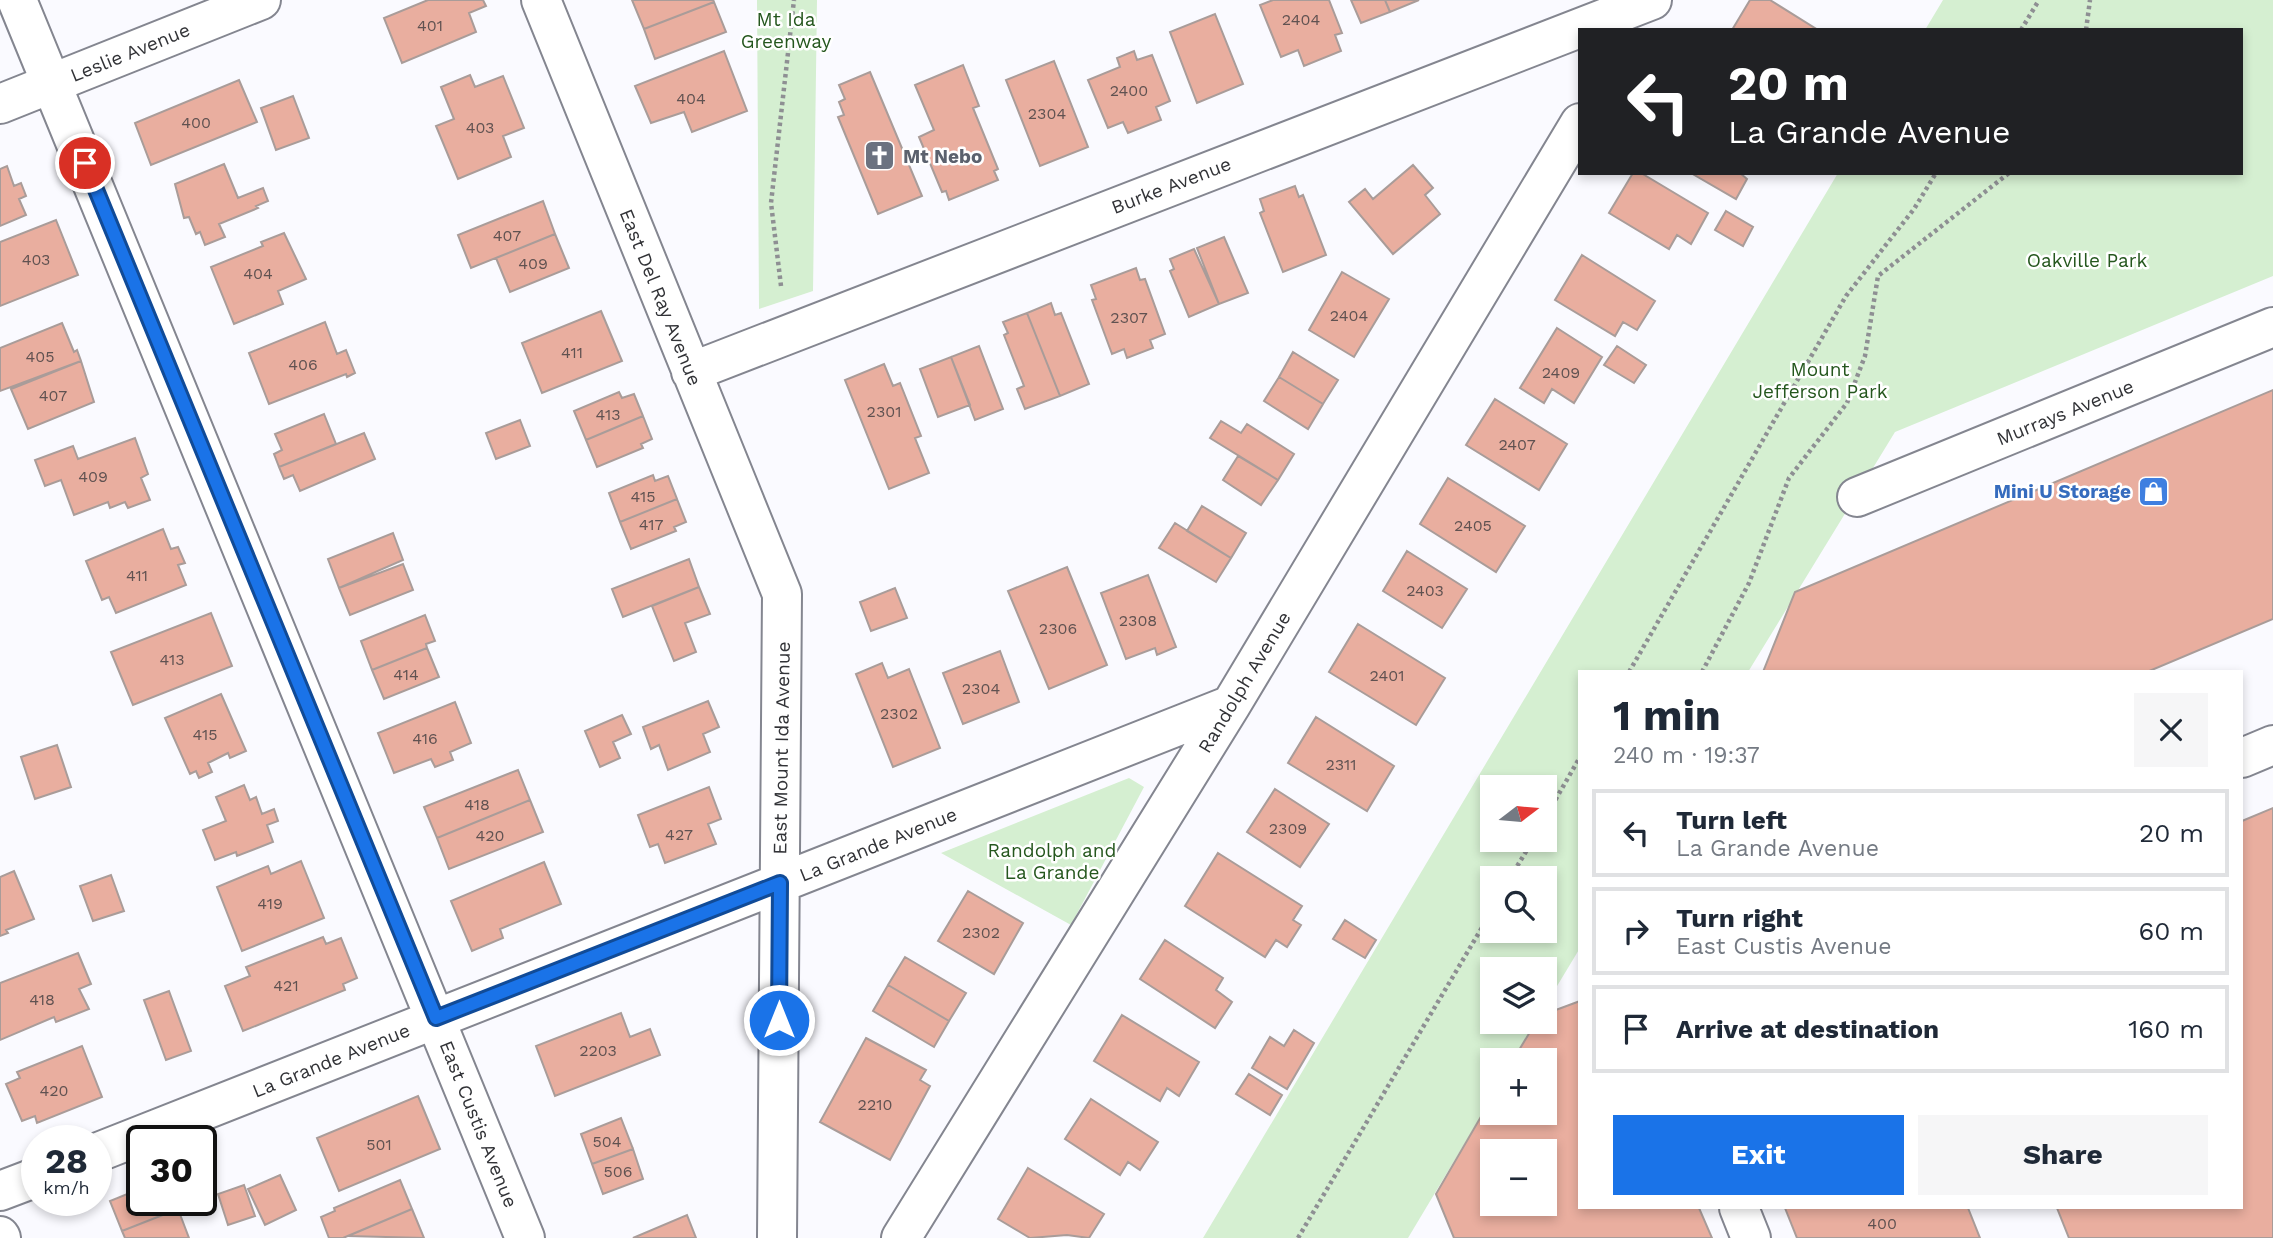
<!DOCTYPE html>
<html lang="en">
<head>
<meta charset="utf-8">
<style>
  :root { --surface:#fff; --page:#f6f6f7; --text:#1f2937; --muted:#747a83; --line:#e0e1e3; --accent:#1a73e8 }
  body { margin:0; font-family:"Work Sans",sans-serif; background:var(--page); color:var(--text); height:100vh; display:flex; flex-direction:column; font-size:26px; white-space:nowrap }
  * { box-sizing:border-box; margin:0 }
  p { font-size:23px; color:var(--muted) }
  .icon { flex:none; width:38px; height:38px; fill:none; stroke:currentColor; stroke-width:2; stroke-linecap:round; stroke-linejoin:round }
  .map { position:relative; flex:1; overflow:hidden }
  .details { position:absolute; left:1578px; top:670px; width:665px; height:539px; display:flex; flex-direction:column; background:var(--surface); border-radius:0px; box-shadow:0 4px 10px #0003 }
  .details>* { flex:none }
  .banner { position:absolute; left:1578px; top:28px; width:665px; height:147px; border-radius:0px; box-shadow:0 4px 10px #0003; background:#202124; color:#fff; overflow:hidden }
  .needle { width:46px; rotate:74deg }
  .controls { position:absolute; left:1480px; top:775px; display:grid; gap:14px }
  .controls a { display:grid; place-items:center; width:77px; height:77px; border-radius:0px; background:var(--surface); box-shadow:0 4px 10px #0003; font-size:35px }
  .speed { position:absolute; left:21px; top:1125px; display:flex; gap:14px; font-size:35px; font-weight:700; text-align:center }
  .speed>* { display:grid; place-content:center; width:91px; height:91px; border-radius:50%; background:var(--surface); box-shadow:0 4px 10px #0003; line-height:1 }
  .speed small { font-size:18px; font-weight:400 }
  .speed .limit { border:4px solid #111; border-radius:10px; background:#fff; color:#111 }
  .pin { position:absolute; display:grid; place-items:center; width:60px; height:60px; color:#fff; margin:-30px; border:4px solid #fff; border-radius:50%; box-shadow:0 2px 7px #0007 }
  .me { position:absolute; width:77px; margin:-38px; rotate:0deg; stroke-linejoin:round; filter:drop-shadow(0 0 5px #0008) }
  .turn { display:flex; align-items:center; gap:24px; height:147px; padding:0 35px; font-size:32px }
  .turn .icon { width:91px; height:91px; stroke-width:2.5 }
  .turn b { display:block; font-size:49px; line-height:60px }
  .round { display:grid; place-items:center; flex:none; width:74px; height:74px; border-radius:0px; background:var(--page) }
  .headline { display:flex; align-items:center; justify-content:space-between; height:119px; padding:0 35px }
  h1 { font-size:42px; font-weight:700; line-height:52px }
  .button { display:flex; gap:14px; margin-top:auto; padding:14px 35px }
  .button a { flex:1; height:80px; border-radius:0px; background:var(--accent); color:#fff; font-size:28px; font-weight:700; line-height:80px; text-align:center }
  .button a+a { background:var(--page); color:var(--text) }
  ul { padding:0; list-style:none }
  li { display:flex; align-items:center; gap:21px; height:88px; margin:0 14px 10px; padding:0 21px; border:4px solid var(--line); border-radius:0px }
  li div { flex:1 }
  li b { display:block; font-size:26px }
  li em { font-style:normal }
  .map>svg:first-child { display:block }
</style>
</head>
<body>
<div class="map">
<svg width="2273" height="1238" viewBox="0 0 2273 1238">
  <rect width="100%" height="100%" fill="#fafaff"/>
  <path fill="#d5efd1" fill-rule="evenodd" d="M757 0H817L813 291 759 309Z
    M1943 0H2273V276L1895 432 1748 672H1580V948L1545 1006V970H1493V1022H1536L1513 1060H1493V1096L1408 1238H1203L1838 173H2242V30H1925ZM1493 788H1545V840H1493ZM1493 878H1545V931H1493Z
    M1129 778 1144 787 1071 925 941 853Z"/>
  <path fill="#e9ae9f" stroke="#a99c99" stroke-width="2" fill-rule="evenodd" d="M428 0H483L486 6 469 13 476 32 402 63 384 18Z
    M632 0H713L714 2 644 29Z
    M1273 0H1329L1342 33 1335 35 1341 51 1304 66 1298 50 1281 57 1260 5Z
    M1351 0H1385L1390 12 1361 23Z
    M1385 0H1419L1390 12Z
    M1750 0H1770L1818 30H1732Z
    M714 2 726 32 655 59 644 29Z
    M1215 14 1243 84 1197 103 1170 32Z
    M724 51 747 111 692 132 684 112 651 123 635 86Z
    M1134 51 1137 60 1152 55 1170 101 1156 107 1161 120 1128 133 1123 122 1108 128 1088 80 1120 67 1117 58Z
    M1054 61 1088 147 1040 166 1006 80Z
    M963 65 979 106 973 108 998 169 994 171 998 180 949 200 946 191 942 192 919 137 934 130 915 85Z
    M870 72 922 196 878 214 838 117 844 115 839 102 845 99 839 85Z
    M470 75 475 87 503 76 524 128 503 136 511 157 458 179 436 126 454 119 441 87Z
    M239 80 257 122 151 165 135 123Z
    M293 96 309 138 276 150 261 108Z
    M224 164 238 198 263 188 268 201 256 206 258 208 219 224 225 237 205 245 200 232 196 234 189 217 184 218 175 184Z
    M1413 165 1433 188 1425 195 1440 214 1393 254 1349 202 1365 189 1373 199Z
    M7 166 14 186 21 183 26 196 19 199 26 215 0 226V169Z
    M1633 173H1641L1708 213 1691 244 1677 235 1669 249 1609 213Z
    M1691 173H1740L1747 179 1736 199Z
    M1295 186 1299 197 1303 195 1326 255 1283 272 1260 213 1264 211 1260 199Z
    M543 201 555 234 471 268 458 235Z
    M1726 211 1753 227 1743 246 1715 230Z
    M56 220 78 275 0 306V242Z
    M284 233 306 279 278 291 283 304 234 324 211 267 263 246 261 242Z
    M555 234 569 268 510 292 496 258Z
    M1224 237 1248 293 1219 304 1197 248Z
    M1194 249 1219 304 1189 317 1170 271 1174 269 1170 259Z
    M1582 255 1655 301 1637 330 1623 322 1615 336 1555 300Z
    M1136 268 1140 280 1145 279 1165 334 1150 340 1153 348 1127 358 1124 349 1112 354 1092 300 1096 299 1091 285Z
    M1342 272 1389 299 1354 357 1309 330Z
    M1051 303 1055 315 1061 313 1089 384 1060 396 1027 313Z
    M601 311 622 361 542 393 522 343Z
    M1027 313 1060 396 1025 409 1017 389 1024 386 1004 335 1008 333 1003 322Z
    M325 322 337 354 346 350 355 373 347 377 346 374 269 404 249 353Z
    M62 323 74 352 77 350 81 361 0 391V348Z
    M1557 328 1602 357 1574 403 1552 389 1544 403 1520 388Z
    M979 346 1003 409 975 420 951 357Z
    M1617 346 1646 365 1634 383 1604 365Z
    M1293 352 1338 380 1323 404 1279 377Z
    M951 357 970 405 938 417 920 369Z
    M81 361 94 402 28 429 11 389Z
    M884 364 893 386 900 383 921 436 915 438 929 473 889 489 845 380Z
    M1279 377 1323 404 1308 429 1264 401Z
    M2273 390V619L2147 672H1763L1795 592Z
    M619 392 622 398 634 394 643 416 586 440 574 411Z
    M1495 399 1567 444 1539 490 1466 445Z
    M324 414 336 444 279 467 274 454 282 450 275 434Z
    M643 416 652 439 641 444 643 448 597 467 586 440Z
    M520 420 530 446 496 459 486 433Z
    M1221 421 1241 433 1247 424 1294 454 1278 480 1210 438Z
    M364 433 375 459 300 491 293 475 284 479 279 467Z
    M135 438 148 474 141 478 150 500 128 508 125 502 110 508 108 502 74 515 61 480 45 486 35 460 73 446 78 459Z
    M1238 456 1278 480 1261 505 1223 480Z
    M653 475 655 481 668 476 677 499 620 522 609 493Z
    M1448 478 1525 526 1496 572 1420 524Z
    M677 499 686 522 674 527 676 531 631 549 620 522Z
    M1202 506 1246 533 1231 558 1187 531Z
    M1175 523 1231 558 1216 582 1159 548Z
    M163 529 171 549 178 547 185 563 178 565 186 585 116 613 109 597 102 600 86 561Z
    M393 533 403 560 339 588 328 559Z
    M1407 551 1467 589 1442 628 1383 591Z
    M689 559 699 587 623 617 612 589Z
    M403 564 413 590 350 615 339 588Z
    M1067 567 1107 665 1049 689 1008 591Z
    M1148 575 1176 647 1157 655 1155 648 1126 659 1101 593Z
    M699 587 710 614 685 623 696 652 674 661 652 606Z
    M895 588 907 618 871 631 860 602Z
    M211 613 232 666 133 705 111 652Z
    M425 615 435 641 426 644 427 648 372 670 361 641Z
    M1358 624 1445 678 1416 725 1329 672Z
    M427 648 439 677 384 699 372 670Z
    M1000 651 1019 702 963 724 943 673Z
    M882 663 888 678 909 669 940 748 893 767 856 674Z
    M221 694 246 751 230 758 228 753 208 763 212 772 199 778 196 771 190 774 165 718Z
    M708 701 719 727 703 734 710 752 668 770 659 745 651 749 643 727Z
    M455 702 471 743 450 752 453 760 435 767 431 759 394 773 378 733Z
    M622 715 631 734 613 742 620 758 600 767 585 731Z
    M1316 717 1394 766 1367 811 1288 763Z
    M57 745 71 787 35 799 21 757Z
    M518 770 530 800 437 838 424 807Z
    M244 785 250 800 256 797 262 814 274 809 278 821 267 825 273 842 237 856 236 852 215 860 203 830 226 821 216 797Z
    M709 787 721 819 708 824 716 844 665 863 658 844 650 847 638 815Z
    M1275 789 1329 824 1300 867 1247 832Z
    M530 800 543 832 449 869 437 838Z
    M2273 808V1238H2069L2057 1208H2242V821Z
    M1218 853 1302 906 1293 920 1301 925 1287 947 1276 940 1265 957 1185 906Z
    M301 861 324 918 242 951 217 887 268 866 271 874Z
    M544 862 561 904 500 929 503 938 472 951 451 901Z
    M14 871 34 919 6 930 8 933 0 936V877Z
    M111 875 124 911 93 921 80 886Z
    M968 891 1023 923 994 974 938 941Z
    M1345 920 1376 940 1365 958 1333 939Z
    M323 937 326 944 341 938 357 978 343 984 345 990 243 1031 225 986 250 976 246 967Z
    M1165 940 1223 978 1216 990 1232 1002 1215 1028 1140 979Z
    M78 953 91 984 79 989 89 1009 56 1022 54 1017 0 1040V983Z
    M905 957 966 993 949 1021 888 985Z
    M888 985 949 1021 934 1047 873 1011Z
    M169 991 191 1051 166 1060 144 1000Z
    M1580 1001V1208H1699L1712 1238H1454L1436 1194 1493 1096V1113H1545V1060H1513L1536 1022H1545V1014ZM1493 1152H1545V1204H1493Z
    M621 1013 630 1037 650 1029 660 1055 555 1096 536 1046Z
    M1122 1015 1199 1062 1179 1096 1167 1088 1160 1101 1094 1061Z
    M1294 1030 1314 1043 1287 1089 1252 1068 1270 1037 1284 1046Z
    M866 1038 926 1070 920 1080 930 1086 890 1160 820 1122Z
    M82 1046 102 1097 37 1123 35 1116 22 1121 6 1084 20 1078 17 1072Z
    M1249 1074 1282 1095 1270 1115 1236 1094Z
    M418 1096 440 1149 339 1191 317 1138Z
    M1091 1099 1158 1142 1140 1170 1128 1162 1120 1175 1065 1139Z
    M621 1118 633 1149 592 1164 581 1134Z
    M633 1149 643 1179 603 1194 592 1164Z
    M1028 1168 1104 1214 1089 1238 1067 1235 1030 1238 998 1219Z
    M280 1175 296 1210 265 1225 248 1189Z
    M400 1180 412 1209 343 1238H329L321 1217 335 1211 334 1208Z
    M244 1185 255 1216 228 1225 218 1194Z
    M142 1188V1200H174L178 1209 122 1231 110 1201Z
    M1785 1208H1968L1980 1238H1797Z
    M178 1209 189 1238H125L122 1231Z
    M412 1209 424 1238 348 1236Z
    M687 1215 696 1238H633Z"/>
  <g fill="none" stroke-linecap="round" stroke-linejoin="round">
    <defs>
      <path id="minor" d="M17 0 525 1238
        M541 0 782 594 777 1238
        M0 104 261 0
        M691 372 1652 0
        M1857 497 2273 327
        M2242 758 2273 745
        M96 1153 1231 705
        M0 1191 37 1177
        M1739 1208 1751 1238
        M0 1236 1 1238
        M901 1238 1231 705 1580 123"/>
    </defs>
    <use href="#minor" stroke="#848690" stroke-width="42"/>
    <path stroke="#8e8f93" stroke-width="4.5" stroke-dasharray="3.5 3.5" stroke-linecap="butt" d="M2021 30 2039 0
      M2086 30 2090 0
      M781 286 771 203 794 0
      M1629 672 1846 296 1914 209 1936 173
      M1702 672 1749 583 1789 478 1847 403 1865 356 1878 276 2009 173
      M1545 818 1580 757
      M1510 878 1533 840
      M1298 1238 1493 909"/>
    <use href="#minor" stroke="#fff" stroke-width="38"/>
  </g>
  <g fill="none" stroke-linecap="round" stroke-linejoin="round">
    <defs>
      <path id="route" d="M85 163 436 1018 780 883 779 1020"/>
    </defs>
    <use href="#route" stroke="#114b97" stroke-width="18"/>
    <use href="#route" stroke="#1a73e8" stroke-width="12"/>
  </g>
  <defs>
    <symbol id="church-square" viewBox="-11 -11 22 22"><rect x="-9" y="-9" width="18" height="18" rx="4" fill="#6b7280" stroke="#fff"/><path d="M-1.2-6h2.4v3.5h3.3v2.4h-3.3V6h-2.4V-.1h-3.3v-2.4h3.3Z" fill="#fff"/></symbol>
    <symbol id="shop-square" viewBox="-11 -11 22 22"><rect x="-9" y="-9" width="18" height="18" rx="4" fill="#3f7fe0" stroke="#fff"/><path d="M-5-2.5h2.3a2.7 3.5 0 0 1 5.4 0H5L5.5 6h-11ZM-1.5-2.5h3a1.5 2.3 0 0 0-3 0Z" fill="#fff"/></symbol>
  </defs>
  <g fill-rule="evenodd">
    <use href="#church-square" x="862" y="138" width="35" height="35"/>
    <use href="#shop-square" x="2136" y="474" width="35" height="35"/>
  </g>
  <g text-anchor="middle" stroke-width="5" stroke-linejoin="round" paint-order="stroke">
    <g font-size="16" fill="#605251">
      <text x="1301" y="25">2404</text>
      <text x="430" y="31">401</text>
      <text x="1129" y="96">2400</text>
      <text x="691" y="104">404</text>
      <text x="1047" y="119">2304</text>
      <text x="196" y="128">400</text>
      <text x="480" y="133">403</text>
      <text x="507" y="241">407</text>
      <text x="36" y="265">403</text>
      <text x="533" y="269">409</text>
      <text x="258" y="279">404</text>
      <text x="1349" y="321">2404</text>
      <text x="1129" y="323">2307</text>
      <text x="572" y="358">411</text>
      <text x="40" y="362">405</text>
      <text x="303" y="370">406</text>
      <text x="1561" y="378">2409</text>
      <text x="53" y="401">407</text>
      <text x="884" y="417">2301</text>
      <text x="608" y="420">413</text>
      <text x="1517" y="450">2407</text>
      <text x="93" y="482">409</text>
      <text x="643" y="502">415</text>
      <text x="651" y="530">417</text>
      <text x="1473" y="531">2405</text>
      <text x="137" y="581">411</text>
      <text x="1425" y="596">2403</text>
      <text x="1138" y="626">2308</text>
      <text x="1058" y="634">2306</text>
      <text x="172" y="665">413</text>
      <text x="406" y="680">414</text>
      <text x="1387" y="681">2401</text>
      <text x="981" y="694">2304</text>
      <text x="899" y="719">2302</text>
      <text x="205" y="740">415</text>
      <text x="425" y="744">416</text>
      <text x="1341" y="770">2311</text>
      <text x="477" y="810">418</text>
      <text x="1288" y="834">2309</text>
      <text x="679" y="840">427</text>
      <text x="490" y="841">420</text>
      <text x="270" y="909">419</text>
      <text x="981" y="938">2302</text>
      <text x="286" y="991">421</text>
      <text x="42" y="1005">418</text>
      <text x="598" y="1056">2203</text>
      <text x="54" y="1096">420</text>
      <text x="875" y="1110">2210</text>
      <text x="607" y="1147">504</text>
      <text x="379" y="1150">501</text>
      <text x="618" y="1177">506</text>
      <text x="1882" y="1229">400</text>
    </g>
    <g font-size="19" fill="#25571e" stroke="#fff">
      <text x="786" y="26">Mt Ida<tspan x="786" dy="22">Greenway</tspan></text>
      <text x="2087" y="267">Oakville Park</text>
      <text x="1820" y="376">Mount<tspan x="1820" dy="22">Jefferson Park</tspan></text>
      <text x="1052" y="857">Randolph and<tspan x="1052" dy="22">La Grande</tspan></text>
    </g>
    <g font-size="19" fill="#323337" stroke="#fff">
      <text transform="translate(130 52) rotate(-22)" y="7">Leslie Avenue</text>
      <text transform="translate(1171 185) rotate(-21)" y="7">Burke Avenue</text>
      <text transform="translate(661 297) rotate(68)" y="7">East Del Ray Avenue</text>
      <text transform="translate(2065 412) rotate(-22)" y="7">Murrays Avenue</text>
      <text transform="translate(1244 682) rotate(-59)" y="7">Randolph Avenue</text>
      <text transform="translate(781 748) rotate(-89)" y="7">East Mount Ida Avenue</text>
      <text transform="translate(878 844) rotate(-22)" y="7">La Grande Avenue</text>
      <text transform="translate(331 1060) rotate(-22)" y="7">La Grande Avenue</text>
      <text transform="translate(479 1124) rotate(68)" y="7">East Custis Avenue</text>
    </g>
    <g font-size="19" font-weight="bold" fill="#5b616d" stroke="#fff" text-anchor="start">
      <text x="903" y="163">Mt Nebo</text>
    </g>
    <g font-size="19" font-weight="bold" fill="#366cbe" stroke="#fff" text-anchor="end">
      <text x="2131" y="498">Mini U Storage</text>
    </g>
  </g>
</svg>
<div class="controls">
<a><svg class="needle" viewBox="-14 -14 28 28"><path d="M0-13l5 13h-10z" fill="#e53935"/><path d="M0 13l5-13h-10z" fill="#747a83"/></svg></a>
<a><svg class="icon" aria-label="search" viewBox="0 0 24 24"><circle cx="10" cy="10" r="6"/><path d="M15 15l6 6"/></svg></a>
<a><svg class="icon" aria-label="layers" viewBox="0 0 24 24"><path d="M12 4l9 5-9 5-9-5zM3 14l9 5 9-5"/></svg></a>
<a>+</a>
<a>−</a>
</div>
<div class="speed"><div>28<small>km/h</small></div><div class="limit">30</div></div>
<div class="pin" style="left:85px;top:163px;background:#d93025"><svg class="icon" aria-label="arrive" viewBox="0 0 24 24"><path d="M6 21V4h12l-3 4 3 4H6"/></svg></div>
<svg class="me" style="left:779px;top:1020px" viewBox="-20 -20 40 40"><circle r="17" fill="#1a73e8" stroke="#fff" stroke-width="3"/><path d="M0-11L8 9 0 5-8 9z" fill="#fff"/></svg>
<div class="banner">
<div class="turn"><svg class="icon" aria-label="left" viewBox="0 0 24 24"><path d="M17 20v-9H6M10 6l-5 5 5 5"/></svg><div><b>20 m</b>La Grande Avenue</div></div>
</div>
<section class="details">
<div class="headline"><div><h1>1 min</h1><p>240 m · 19:37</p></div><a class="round"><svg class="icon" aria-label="close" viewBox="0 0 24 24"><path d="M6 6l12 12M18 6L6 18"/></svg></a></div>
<ul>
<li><svg class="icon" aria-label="left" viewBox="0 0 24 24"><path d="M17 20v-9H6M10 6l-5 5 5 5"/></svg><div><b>Turn left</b><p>La Grande Avenue</p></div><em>20 m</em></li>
<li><svg class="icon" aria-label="right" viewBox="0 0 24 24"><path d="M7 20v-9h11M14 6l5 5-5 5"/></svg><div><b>Turn right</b><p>East Custis Avenue</p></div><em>60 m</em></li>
<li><svg class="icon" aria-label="arrive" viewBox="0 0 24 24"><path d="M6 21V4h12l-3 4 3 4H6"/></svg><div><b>Arrive at destination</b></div><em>160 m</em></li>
</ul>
<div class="button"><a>Exit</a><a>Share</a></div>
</section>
</div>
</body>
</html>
